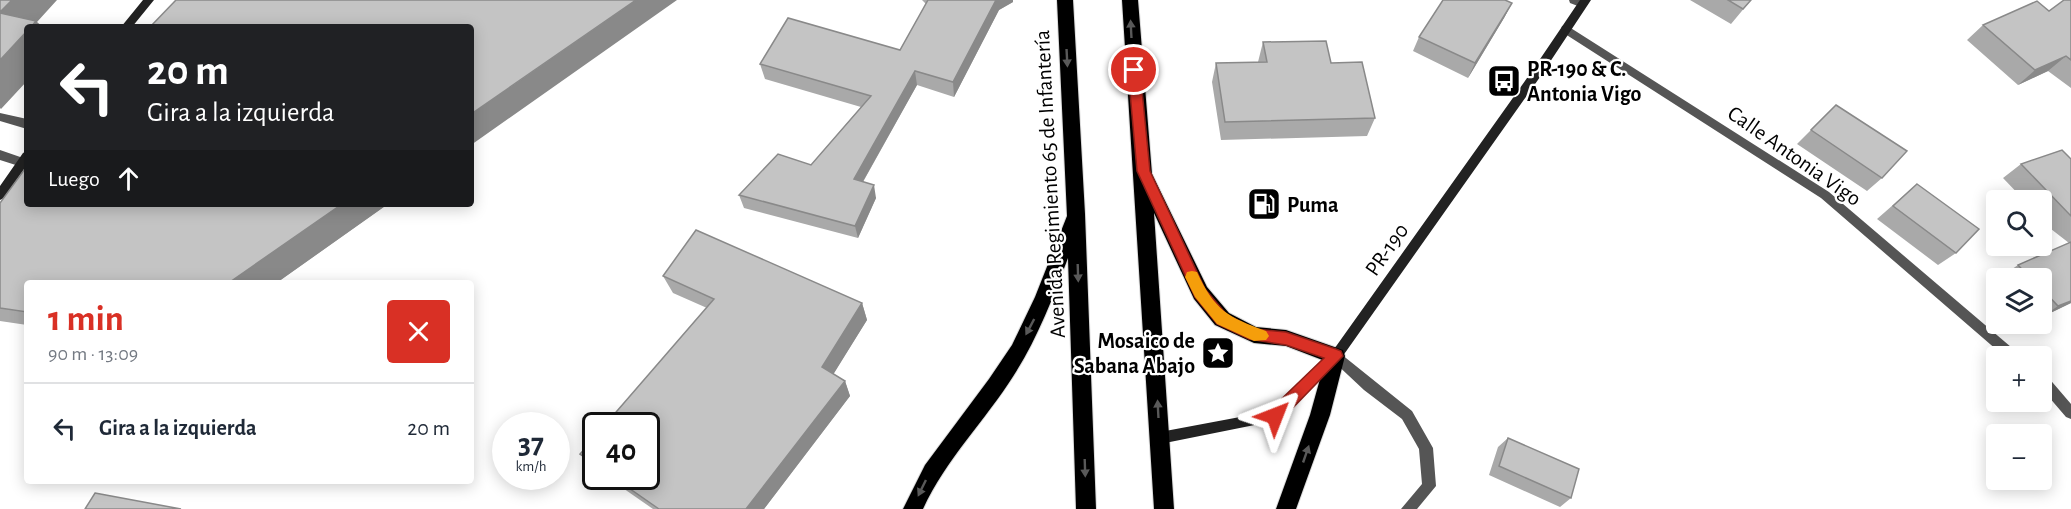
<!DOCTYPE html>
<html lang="es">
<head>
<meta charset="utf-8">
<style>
  :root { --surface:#fff; --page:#f6f6f7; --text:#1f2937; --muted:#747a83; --line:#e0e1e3; --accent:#d93025 }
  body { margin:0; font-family:"Alegreya Sans",sans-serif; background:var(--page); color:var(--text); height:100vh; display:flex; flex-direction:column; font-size:22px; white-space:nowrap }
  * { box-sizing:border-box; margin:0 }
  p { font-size:20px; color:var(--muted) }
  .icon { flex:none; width:33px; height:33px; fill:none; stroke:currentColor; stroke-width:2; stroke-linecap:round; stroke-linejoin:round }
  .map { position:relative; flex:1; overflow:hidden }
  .drawer { position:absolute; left:24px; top:280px; width:450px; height:204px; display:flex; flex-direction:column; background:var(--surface); border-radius:6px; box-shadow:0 3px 15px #0003 }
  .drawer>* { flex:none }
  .top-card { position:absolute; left:24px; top:24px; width:450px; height:183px; border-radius:6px; box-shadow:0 3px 15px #0003; background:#202124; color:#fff; overflow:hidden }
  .buttons { position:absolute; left:1986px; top:190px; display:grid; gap:12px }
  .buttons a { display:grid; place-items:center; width:66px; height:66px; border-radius:6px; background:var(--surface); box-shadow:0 3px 15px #0003; font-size:30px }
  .speed { position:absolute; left:492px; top:412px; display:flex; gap:12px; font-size:30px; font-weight:700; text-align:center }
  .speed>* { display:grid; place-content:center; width:78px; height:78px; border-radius:50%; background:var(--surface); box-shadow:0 3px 15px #0003; line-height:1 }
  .speed small { font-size:15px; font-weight:400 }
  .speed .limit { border:3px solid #111; border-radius:9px; background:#fff; color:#111 }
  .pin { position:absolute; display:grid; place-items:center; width:51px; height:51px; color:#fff; margin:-26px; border:3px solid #fff; border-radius:50%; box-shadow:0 2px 6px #0007 }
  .me { position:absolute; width:66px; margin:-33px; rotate:45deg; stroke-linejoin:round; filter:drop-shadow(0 0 4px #0008) }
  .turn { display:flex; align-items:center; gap:21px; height:126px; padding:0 24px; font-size:27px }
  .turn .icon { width:78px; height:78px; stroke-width:2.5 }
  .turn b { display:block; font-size:42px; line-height:51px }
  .then { display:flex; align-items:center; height:57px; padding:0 24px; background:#0003; gap:12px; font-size:22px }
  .round { display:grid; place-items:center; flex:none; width:63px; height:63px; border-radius:6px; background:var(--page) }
  .headline { display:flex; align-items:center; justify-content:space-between; height:102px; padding:0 24px }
  h1 { font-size:36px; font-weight:700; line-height:45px; color:var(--accent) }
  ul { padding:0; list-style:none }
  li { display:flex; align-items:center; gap:18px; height:90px; padding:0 24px; border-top:2px solid var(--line) }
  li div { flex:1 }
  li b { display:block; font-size:22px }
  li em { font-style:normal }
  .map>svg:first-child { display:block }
</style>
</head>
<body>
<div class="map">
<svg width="2071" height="509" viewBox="0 0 2071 509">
  <rect width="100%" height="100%" fill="#fff"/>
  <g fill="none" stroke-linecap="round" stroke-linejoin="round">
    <defs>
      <path id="highway" d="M1057 0H1073L1085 214 1096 509H1076L1068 258C1053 298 1037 339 1014 375 985 421 946 459 923 509H903L925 465 989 379 1012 345 1035 297 1067 216Z
        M1122 0H1138L1152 174 1207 287 1229 313 1256 327 1286 330 1343 350 1345 356 1330 415 1296 509H1276L1310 415 1325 361 1286 346 1254 343 1215 325 1194 299 1154 213 1174 509H1154Z"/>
    </defs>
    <use href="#highway" stroke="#dbdbdb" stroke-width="2"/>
    <path fill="#555" fill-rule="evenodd" d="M0 113 27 119V129L0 121Z
      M0 150 26 159V165L22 167 0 160Z"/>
    <path fill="#555" fill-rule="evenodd" d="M1569 0H1584L1588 4 1583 8 1570 3Z
      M1566 25 1829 192 2018 353 2020 357H2005L1821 198 1562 32 1561 29 1562 26Z
      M1336 350 1412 411 1433 448 1436 486 1417 509H1401L1422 484 1419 449 1402 419 1364 390 1332 360 1330 356 1332 352Z
      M2042 374 2047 376 2071 404V419L2066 417 2042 389Z"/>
    <path fill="#222" fill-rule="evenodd" d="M143 0H154L132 27H121Z
      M1580 0H1591L1540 77 1340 360 1280 420 1160 444 1155 442 1153 438 1155 434 1160 432 1272 411 1332 352 1532 71Z
      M27 151V165L4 198 0 200V186L23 153Z"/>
    <use href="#highway" fill="#000" fill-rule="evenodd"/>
  </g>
  <path fill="#a9a9a9" d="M922 0H1013V2L999 10 954 97 917 85 863 182 876 198 858 238 744 208 739 195 811 165 861 107 765 79 760 64 900 50 926 4Z
    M1690 0H1751L1731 24Z
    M2071 0V88L2048 71 2018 85 1967 40 1983 25 2049 11Z
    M1512 3 1504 18 1468 78 1413 51 1419 37Z
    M1263 42 1331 63 1375 118 1367 136 1221 140 1212 82 1216 63 1258 62Z
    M1836 105 1882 178 1867 191 1797 144Z
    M2071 159V303L2042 317V279H2001L1999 278 2018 265 2069 243 2051 229 2042 219V201H2025L2003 178 2021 164Z
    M1917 184 1956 253 1938 265 1877 219Z
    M0 203 27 204H388L275 284H27V325L0 321Z
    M663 276 862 303 867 320 833 374 845 381 850 396 764 509H653L607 477H646L707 308 673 293Z
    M596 436V469L580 454Z
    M1508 438 1571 498 1560 507 1489 475 1498 447Z"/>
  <path fill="#898989" d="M12 0H57L37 22 43 27H27V81L1 109 0 108V12Z
    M636 0H677L471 145V114Z
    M996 0H1013V2L999 10 954 97 953 82Z
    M1512 3 1504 18 1468 78 1475 63Z
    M2066 56 2048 71 2018 85 2035 70Z
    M915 71 917 85 857 192 854 179Z
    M874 185 876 198 858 238 855 226Z
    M342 204H388L275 284H227Z
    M2071 301V303L2042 317 2058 306Z
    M862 303 867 320 828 383 822 367Z
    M845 381 850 396 764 509H746Z"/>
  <path fill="#c4c4c4" stroke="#898989" stroke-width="1.5" d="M0 0H12L0 12Z
    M176 0H636L471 114V27H150Z
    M928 0H996L953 82 915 71 854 179 874 185 855 226 739 195 778 154 811 165 871 96 760 64 788 18 900 50Z
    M1443 0H1505L1512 3 1475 63 1419 37Z
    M1728 0H1751L1743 9Z
    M2064 0H2071V60L2066 56 2035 70 1983 25 2037 1 2049 11Z
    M0 13 36 21 31 27H27V31L0 60Z
    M1326 41 1331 63 1362 62 1375 118 1225 122 1216 63 1267 62 1263 42Z
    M1836 105 1907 151 1882 178 1811 130Z
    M2062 150 2071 159V216L2021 164Z
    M27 166V204H342L227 284H27V312L0 308V203Z
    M1917 184 1979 229 1956 253 1893 206Z
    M696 230 862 303 822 367 845 381 746 509H659L613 477H646V426H604L714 299 663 276Z
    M2071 242V301L2058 306 2042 289V279H2031L2018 265Z
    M596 436V465L580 454Z
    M1508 438 1579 469 1571 498 1499 466Z
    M95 493 181 509H85Z"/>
  <defs><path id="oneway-solid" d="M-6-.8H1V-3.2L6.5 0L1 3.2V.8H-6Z" transform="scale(1.5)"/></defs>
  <g fill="#595959">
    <use href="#oneway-solid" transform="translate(1131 29) rotate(-93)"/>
    <use href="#oneway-solid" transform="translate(1067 58) rotate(87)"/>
    <use href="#oneway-solid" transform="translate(1078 273) rotate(88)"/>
    <use href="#oneway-solid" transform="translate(1030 327) rotate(118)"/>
    <use href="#oneway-solid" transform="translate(1158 409) rotate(-93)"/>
    <use href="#oneway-solid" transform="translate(1306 454) rotate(-71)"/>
    <use href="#oneway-solid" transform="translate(1085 468) rotate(88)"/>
    <use href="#oneway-solid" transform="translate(922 488) rotate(116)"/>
  </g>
  <path fill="#d93025" stroke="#8d1f18" stroke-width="1.5" d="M1134 65 1140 70 1150 171 1205 289 1227 315 1255 329 1286 332 1336 349 1341 351 1343 356 1280 421 1275 423 1269 421 1267 416 1269 411 1324 358 1286 345 1249 339 1217 324 1195 297 1137 171 1128 70Z"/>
  <path fill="#f59e0b" d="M1192 271 1197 272C1215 311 1228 317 1266 331L1269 336 1266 340 1254 341 1217 324 1195 297 1185 277 1187 272Z"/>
  <defs>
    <symbol id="bus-square" viewBox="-11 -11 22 22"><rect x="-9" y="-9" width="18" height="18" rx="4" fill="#000" stroke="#fff"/><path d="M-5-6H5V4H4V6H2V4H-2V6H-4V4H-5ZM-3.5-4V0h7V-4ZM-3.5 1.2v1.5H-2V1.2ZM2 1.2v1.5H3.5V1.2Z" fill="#fff"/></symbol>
    <symbol id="fuel-square" viewBox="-11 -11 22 22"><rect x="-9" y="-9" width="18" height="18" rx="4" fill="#000" stroke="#fff"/><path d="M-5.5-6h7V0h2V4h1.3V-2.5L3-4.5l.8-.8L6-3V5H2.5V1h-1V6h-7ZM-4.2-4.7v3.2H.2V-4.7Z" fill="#fff"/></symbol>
    <symbol id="sight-square" viewBox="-11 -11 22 22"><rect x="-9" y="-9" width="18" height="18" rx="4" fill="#000" stroke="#fff"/><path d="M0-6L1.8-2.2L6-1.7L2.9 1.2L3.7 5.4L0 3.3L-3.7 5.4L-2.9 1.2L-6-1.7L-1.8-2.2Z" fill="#fff"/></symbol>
  </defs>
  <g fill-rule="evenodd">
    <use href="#bus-square" x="1485" y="62" width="38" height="38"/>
    <use href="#fuel-square" x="1245" y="185" width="38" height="38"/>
    <use href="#sight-square" x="1199" y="334" width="38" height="38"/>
  </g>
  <g text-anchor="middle" stroke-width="4.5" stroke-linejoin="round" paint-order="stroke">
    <g font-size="22" font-weight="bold" fill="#000" stroke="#fff" text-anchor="start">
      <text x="1527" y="76">PR-190 &amp; C.<tspan x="1527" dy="25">Antonia Vigo</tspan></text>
      <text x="1287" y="212">Puma</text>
      <text x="1195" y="348" text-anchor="end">Mosaico de<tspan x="1195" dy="25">Sabana Abajo</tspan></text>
    </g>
    <g font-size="22" fill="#000" stroke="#fff">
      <text transform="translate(1795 155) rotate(35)" y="8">Calle Antonia Vigo</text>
      <text transform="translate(1049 184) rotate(-93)" y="8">Avenida Regimiento 65 de Infantería</text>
      <text transform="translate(1386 249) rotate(-55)" y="8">PR-190</text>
    </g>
  </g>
</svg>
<div class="buttons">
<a><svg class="icon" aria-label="search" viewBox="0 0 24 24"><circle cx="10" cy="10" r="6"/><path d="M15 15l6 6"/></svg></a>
<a><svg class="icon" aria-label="layers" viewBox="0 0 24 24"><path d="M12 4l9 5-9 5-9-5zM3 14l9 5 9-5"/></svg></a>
<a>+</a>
<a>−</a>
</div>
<div class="speed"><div>37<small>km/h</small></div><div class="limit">40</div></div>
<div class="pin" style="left:1134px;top:70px;background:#d93025"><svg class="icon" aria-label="arrive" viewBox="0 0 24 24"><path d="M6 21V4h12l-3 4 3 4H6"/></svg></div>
<svg class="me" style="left:1275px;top:416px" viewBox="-20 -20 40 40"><path d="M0-17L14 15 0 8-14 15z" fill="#d93025" stroke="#fff" stroke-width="4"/></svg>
<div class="top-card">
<div class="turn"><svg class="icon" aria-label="left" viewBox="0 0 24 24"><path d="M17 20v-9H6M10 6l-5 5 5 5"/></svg><div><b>20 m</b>Gira a la izquierda</div></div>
<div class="then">Luego<svg class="icon" aria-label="ahead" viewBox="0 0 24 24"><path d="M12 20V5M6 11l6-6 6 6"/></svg></div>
</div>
<section class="drawer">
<div class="headline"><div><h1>1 min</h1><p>90 m · 13:09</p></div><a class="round" style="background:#d93025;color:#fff"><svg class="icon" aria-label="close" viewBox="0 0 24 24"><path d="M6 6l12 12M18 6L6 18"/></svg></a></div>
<ul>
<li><svg class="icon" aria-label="left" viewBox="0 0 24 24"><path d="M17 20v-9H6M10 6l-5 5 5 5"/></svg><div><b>Gira a la izquierda</b></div><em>20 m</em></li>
</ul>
</section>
</div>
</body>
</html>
